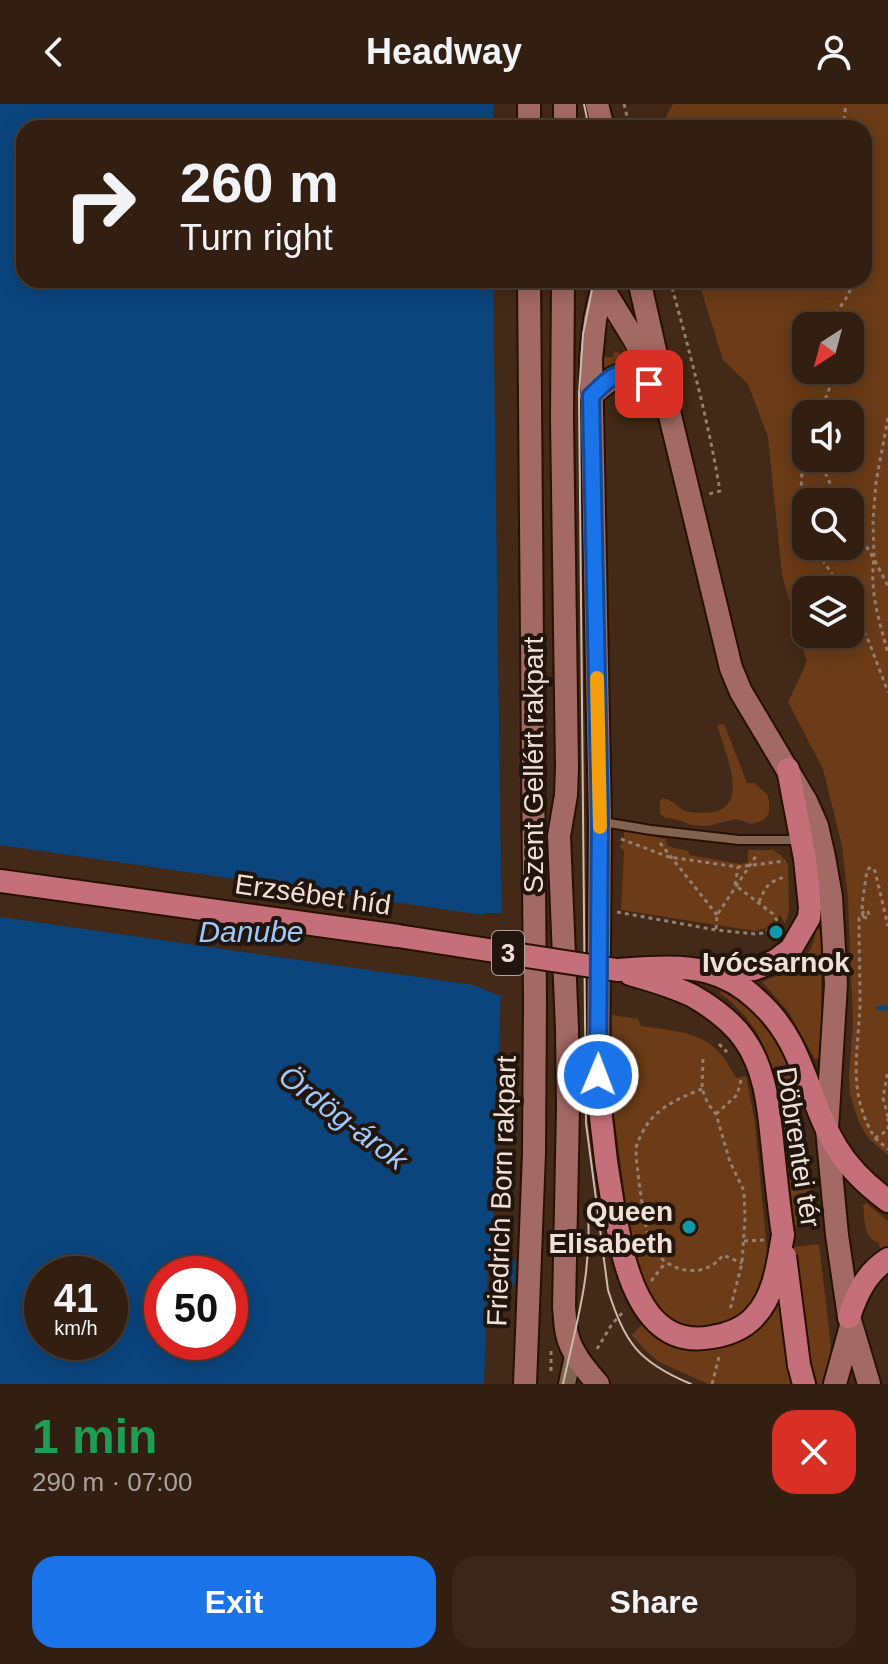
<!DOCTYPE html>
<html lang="en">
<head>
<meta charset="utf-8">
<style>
  :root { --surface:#321f11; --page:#3a271a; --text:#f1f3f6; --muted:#a8a29f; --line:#4d3d31; --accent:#1a73e8 }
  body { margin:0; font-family:Helvetica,sans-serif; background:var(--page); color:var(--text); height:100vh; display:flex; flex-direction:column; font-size:30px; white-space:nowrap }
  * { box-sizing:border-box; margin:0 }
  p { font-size:26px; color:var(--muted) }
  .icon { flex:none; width:44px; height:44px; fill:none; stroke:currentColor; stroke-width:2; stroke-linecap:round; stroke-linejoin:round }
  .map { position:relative; height:1280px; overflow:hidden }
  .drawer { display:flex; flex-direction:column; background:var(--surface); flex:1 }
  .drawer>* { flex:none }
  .banner { position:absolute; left:16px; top:16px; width:856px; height:168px; border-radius:24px; box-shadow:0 4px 20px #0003,0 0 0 2px var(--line); background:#321f11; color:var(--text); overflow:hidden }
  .needle { width:52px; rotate:216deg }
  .tools { position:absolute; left:792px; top:208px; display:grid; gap:16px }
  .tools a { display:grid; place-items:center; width:72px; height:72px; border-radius:16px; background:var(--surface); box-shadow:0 4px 20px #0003,0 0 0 2px var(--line); font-size:40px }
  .speed { position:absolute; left:24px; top:1152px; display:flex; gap:16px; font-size:40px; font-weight:700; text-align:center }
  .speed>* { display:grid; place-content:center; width:104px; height:104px; border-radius:50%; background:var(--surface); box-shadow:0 4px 20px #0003,0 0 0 2px var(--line); line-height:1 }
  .speed small { font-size:20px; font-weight:400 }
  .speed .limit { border:12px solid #d22; background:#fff; color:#111 }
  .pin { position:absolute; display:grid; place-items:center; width:68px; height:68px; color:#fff; margin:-34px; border-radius:16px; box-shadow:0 4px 12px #0006 }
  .me { position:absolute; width:88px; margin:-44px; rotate:1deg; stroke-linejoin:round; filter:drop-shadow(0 0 6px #0008) }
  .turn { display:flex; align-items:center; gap:28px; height:168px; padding:0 32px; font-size:36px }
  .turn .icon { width:104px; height:104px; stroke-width:2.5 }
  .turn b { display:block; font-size:56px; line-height:68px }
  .round { display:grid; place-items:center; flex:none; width:84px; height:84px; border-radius:24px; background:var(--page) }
  .summary { display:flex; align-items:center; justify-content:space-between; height:136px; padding:0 32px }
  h1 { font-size:48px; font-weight:600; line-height:60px; color:#1e9e55 }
  .primary-button { display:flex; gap:16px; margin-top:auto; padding:16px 32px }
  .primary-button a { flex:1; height:92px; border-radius:24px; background:var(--accent); color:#fff; font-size:32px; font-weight:600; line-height:92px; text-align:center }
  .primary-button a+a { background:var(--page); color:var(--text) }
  header { display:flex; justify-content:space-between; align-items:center; height:104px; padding:0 32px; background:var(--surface); font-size:36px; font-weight:600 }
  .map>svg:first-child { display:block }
</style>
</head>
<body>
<header><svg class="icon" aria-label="back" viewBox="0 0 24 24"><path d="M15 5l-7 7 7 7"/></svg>Headway<svg class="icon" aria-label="person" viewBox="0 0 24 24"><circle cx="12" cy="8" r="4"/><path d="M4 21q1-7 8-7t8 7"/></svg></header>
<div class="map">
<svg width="888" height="1280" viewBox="0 0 888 1280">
  <rect width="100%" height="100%" fill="#432917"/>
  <path fill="#6b3c17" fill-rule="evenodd" d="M673 0H888V1051L870 1036 865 1029 858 1016 850 990 849 971 853 918 851 872 848 794 842 742 823 665 788 598 807 558 782 471 768 333 748 280 723 256 698 176H864V24H668L666 12ZM806 222H850V266H806ZM806 310H850V354H806ZM806 398H850V442H806ZM806 486H850V530H806Z
    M605 207 617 225 633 263C620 259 608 260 597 268ZM606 219 614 224 626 250 625 252H620L619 249 615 247 612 253H602L604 221Z
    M724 620 747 679H754L767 690 769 696V709L764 716 751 720 736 715 707 722 692 721 675 715 665 714 660 710V697L663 694C675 696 679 707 690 708 757 717 728 658 717 621Z
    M624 727 666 735 667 742 688 747 690 751 740 760 748 758V746H773L781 751 788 760 789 808 785 820 780 811 766 824 755 827 621 806 624 747 620 743 624 736Z
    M816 825 821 826V951L818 955H815L788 907 762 878C769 874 778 872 786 868 804 861 814 844 816 825Z
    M721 887C803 929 800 1018 813 1098L804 1100 806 1121H795C791 1093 788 1064 785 1035 778 977 771 926 720 889Z
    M612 911 638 915 641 922C687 929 713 927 736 974L746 972 755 1019 767 1146 819 1140 831 1242 825 1280H708L659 1258 644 1245 632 1231 658 1204 645 1187 634 1159 613 1003Z
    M866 1099 888 1117V1149L881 1151 879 1139C863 1134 865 1116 863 1101Z"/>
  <path fill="#0b457e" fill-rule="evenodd" d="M0 0H493V24H24V176H493L502 847 493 1137 516 1158 514 1183 488 1162 484 1280H0ZM42 1170H110V1238H42ZM162 1170H230V1238H162Z"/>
  <path fill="#432917" d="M0 741 483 811V809H505L504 891H498L473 881 0 813Z"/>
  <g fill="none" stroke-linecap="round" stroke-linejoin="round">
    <path stroke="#0b457e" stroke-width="5" d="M879 904H888"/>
    <defs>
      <path id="service" d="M603 718 651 726 739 736H800"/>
      <path id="minor" d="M567 1280 574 1247"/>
      <path id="secondary" d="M597 0 603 24
        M529 24V0
        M565 24V0
        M563 176 562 315 567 663 566 691 559 732 567 925 568 1004 564 1203C565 1212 565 1221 567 1230 571 1249 586 1266 598 1280
        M639 176 666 295 731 564 741 588 806 697 817 722 824 753 831 793 836 880 827 1025 837 1131 849 1213 869 1280
        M599 178 634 235 652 269
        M591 292C620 265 628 262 659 289
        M598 971 600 718 591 255 595 216 604 176
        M525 1280 534 1049 535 896 529 176
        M835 1280 851 1222"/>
      <path id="primary" d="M0 777 398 832
        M617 866C648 864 679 861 709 868 728 873 742 882 756 895 806 939 805 992 837 1044 850 1066 868 1082 888 1097
        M713 868 754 865 775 857 791 845 809 814 810 803 805 755 788 665
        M630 870C651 876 673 882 693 892 712 903 732 918 744 935 767 967 769 1009 773 1046 776 1075 779 1103 783 1131
        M598 971C601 1030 609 1088 622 1146
        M849 1213C857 1189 867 1168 888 1155
        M799 1261 804 1280"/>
    </defs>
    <use href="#service" stroke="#281101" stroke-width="12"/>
    <use href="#minor" stroke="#281101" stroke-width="20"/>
    <use href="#secondary" stroke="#281101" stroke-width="26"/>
    <use href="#primary" stroke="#281101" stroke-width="26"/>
    <path stroke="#957f70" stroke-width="3" stroke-dasharray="4 4" stroke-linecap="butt" d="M624 0 630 24
      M843 24 846 0
      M670 176C689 246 708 315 720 387L709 390
      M826 222C836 207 850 194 853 176
      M820 310 836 266
      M888 314 876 378 873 417 874 455 888 482
      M819 354 838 398
      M850 415 874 455C869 487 880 519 888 550
      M806 421 803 405 801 374 807 354
      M814 442 842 486
      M850 499 869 538 888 588
      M621 735 669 753 738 763 785 757
      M660 739 717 811
      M759 798C766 782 768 778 785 773
      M864 807 859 814C859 843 860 872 860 901 858 950 847 989 875 1034L888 1026V1014
      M617 808 716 826 755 830 764 829 778 818 773 810 735 781 738 763
      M863 813 862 801 867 766 871 763 875 767 888 822
      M863 813 867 814 869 811 868 808 864 807
      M716 825 717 811 758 749
      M719 940 727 948
      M703 955 702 985 708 1000 716 1010 730 1058 744 1087 745 1114 742 1159 730 1206
      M702 985C682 993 659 1002 646 1022 643 1027 637 1038 636 1044 635 1056 646 1132 651 1142 666 1168 704 1177 723 1151L742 1159
      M716 1010 737 991 741 976
      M888 1013 883 994 888 966
      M875 1034 888 1045
      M744 1137 764 1136
      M651 1177 666 1158
      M597 1245 612 1220 625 1206
      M551 1247V1268
      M712 1280 719 1253"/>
    <use href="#service" stroke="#816450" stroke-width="8"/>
    <use href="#minor" stroke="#816450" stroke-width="16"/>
    <use href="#secondary" stroke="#a36964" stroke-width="22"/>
    <use href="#primary" stroke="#c46f79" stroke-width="22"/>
    <path stroke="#cdbaae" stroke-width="2" d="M584 0 589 24
      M594 176 583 230 579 289 586 1019 608 1186C625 1239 638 1258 691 1280
      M563 1280C575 1225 592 1169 588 1112"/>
    <defs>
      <path id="primary-bridge" d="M398 832 617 866
        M622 1146C633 1191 655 1244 712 1233 727 1231 745 1224 755 1212 775 1191 778 1158 783 1131
        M785 1152 799 1261"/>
    </defs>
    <use href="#primary-bridge" stroke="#281101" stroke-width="26" stroke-linecap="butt"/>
    <use href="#primary-bridge" stroke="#c46f79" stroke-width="22"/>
  </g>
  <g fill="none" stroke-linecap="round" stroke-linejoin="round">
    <defs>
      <path id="route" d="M598 971 600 718 591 292C601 283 615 265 631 270 637 271 643 277 649 280"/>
    </defs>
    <use href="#route" stroke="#114b97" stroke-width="20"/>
    <use href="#route" stroke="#1a73e8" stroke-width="14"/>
    <path stroke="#f59e0b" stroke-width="14" d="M597 574 600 723"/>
  </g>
  <g fill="#0f9aa8" stroke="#21150d" stroke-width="3">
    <circle cx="776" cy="828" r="8"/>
    <circle cx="689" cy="1123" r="8"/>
  </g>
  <g text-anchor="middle" stroke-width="8" stroke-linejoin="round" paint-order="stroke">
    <rect fill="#21150d" stroke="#b3a399" stroke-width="2" x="492" y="827" width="32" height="44" rx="6"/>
    <g font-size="26" font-weight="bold" fill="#f1e0d5">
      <text x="508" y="858">3</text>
    </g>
    <g font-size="28" fill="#f1e0d5" stroke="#21150d">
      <text transform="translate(533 661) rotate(-90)" y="10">Szent Gellért rakpart</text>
      <text transform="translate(313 790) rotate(8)" y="10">Erzsébet híd</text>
      <text transform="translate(799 1043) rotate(81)" y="10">Döbrentei tér</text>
      <text transform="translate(501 1087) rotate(-88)" y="10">Friedrich Born rakpart</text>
    </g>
    <g font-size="28" font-weight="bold" fill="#f1e0d5" stroke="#21150d">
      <text x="776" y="868">Ivócsarnok</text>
      <text x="673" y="1117" text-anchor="end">Queen<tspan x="673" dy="32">Elisabeth</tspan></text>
    </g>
    <g font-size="30" font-style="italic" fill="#9fc9fc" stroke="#21150d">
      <text x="251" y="838">Danube</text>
      <text transform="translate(343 1014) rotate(37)" y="10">Ördög-árok</text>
    </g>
  </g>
</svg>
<div class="tools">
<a><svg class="needle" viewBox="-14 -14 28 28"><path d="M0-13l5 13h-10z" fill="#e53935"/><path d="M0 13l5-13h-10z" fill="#a8a29f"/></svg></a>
<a><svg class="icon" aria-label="sound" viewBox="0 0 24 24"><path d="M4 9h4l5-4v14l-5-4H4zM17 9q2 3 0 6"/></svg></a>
<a><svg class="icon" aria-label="search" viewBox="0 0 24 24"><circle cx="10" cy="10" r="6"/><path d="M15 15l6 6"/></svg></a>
<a><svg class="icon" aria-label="layers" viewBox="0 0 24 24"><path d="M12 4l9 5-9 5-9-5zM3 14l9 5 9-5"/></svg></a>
</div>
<div class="speed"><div>41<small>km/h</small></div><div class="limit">50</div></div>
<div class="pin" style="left:649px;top:280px;background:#d93025"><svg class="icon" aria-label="arrive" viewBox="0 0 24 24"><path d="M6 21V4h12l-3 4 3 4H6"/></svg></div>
<svg class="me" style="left:598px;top:971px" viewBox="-20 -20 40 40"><circle r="17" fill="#1a73e8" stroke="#fff" stroke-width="3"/><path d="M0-11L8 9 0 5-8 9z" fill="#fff"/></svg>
<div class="banner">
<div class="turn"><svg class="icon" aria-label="right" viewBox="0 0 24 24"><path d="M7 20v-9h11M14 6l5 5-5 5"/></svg><div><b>260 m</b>Turn right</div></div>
</div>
</div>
<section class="drawer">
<div class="summary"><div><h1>1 min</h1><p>290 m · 07:00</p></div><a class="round" style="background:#d93025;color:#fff"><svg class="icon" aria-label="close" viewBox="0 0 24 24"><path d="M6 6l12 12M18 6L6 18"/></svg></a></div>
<div class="primary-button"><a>Exit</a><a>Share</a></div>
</section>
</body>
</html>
